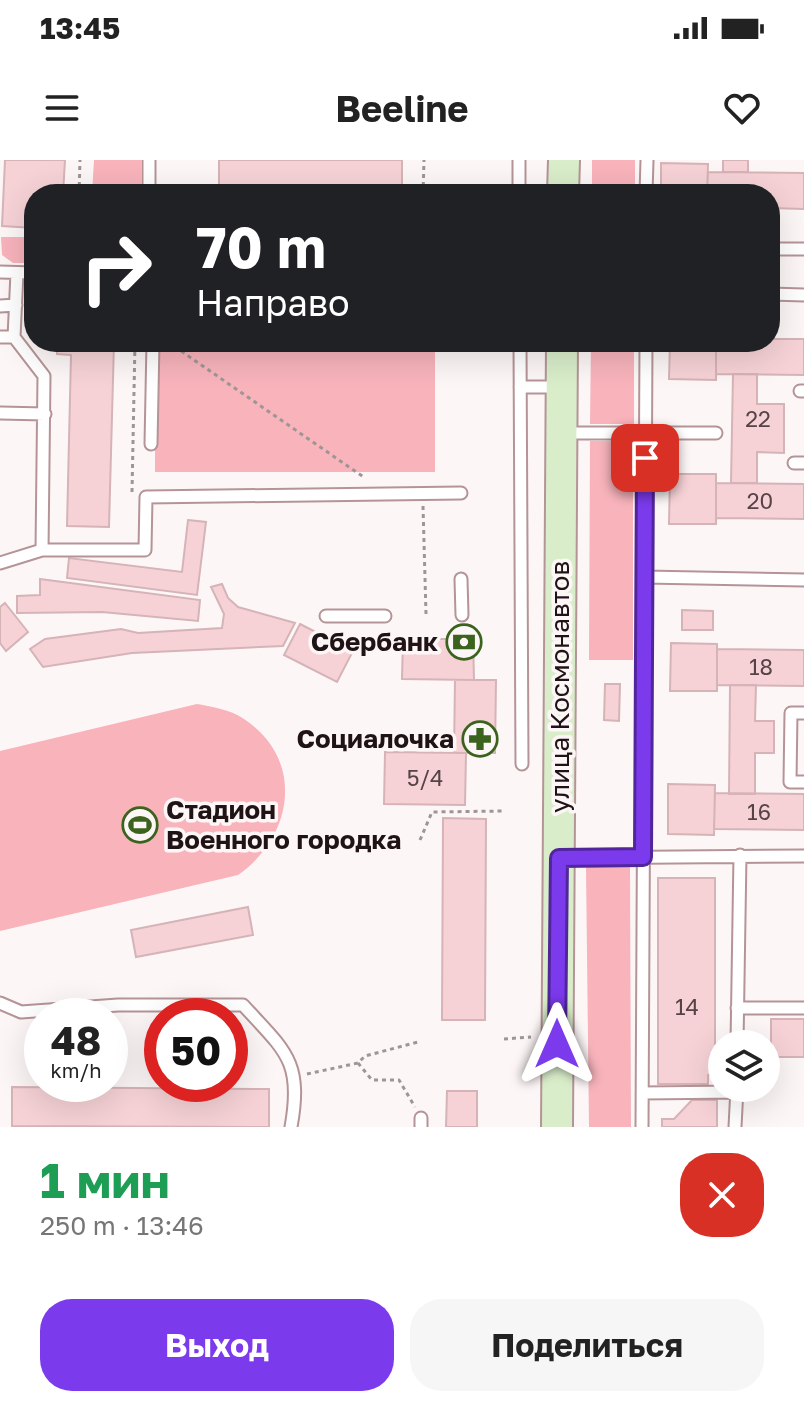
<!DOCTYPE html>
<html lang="ru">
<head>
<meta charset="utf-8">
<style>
  :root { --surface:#fff; --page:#f6f6f6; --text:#222; --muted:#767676; --accent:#7c3aed }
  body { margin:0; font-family:"Golos Text",sans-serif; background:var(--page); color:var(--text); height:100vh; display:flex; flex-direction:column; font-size:30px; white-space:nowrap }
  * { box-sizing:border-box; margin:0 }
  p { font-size:26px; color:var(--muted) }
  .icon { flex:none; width:44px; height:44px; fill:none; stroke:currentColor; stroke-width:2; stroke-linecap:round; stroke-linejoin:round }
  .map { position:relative; height:967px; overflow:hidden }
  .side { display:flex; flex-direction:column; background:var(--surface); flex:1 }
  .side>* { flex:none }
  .hud { position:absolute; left:24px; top:24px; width:756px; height:168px; border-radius:32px; box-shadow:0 8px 32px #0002; background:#202124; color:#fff; overflow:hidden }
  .tools { position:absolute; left:708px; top:870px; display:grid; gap:16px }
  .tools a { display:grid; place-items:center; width:72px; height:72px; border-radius:50%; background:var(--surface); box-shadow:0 8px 32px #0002; font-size:40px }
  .speed { position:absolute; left:24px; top:838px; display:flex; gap:16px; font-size:40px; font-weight:700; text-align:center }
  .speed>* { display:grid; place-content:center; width:104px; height:104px; border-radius:50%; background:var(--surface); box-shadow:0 8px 32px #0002; line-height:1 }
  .speed small { font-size:20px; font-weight:400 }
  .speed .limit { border:12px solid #d22; background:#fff; color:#111 }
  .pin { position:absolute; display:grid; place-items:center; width:68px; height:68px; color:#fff; margin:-34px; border-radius:16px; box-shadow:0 4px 12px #0006 }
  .me { position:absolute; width:88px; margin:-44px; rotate:0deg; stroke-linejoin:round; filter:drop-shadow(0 0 6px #0008) }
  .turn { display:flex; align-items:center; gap:28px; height:168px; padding:0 40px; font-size:36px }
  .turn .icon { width:104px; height:104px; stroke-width:2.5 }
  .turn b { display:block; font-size:56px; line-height:68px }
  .round { display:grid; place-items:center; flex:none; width:84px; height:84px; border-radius:32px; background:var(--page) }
  .overview { display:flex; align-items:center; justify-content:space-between; height:136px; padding:0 40px }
  h1 { font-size:48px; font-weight:700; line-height:60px; color:#1e9e55 }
  .primary-button { display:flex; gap:16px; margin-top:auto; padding:16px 40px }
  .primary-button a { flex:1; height:92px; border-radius:32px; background:var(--accent); color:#fff; font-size:32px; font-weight:700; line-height:92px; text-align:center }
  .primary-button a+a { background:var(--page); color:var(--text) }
  .status { display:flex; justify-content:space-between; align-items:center; height:56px; padding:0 40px; background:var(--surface); direction:ltr }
  .status svg { height:22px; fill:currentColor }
  header { display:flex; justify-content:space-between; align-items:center; height:104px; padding:0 40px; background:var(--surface); font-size:36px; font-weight:700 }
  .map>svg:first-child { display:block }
</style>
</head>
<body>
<div class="status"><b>13:45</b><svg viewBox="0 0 49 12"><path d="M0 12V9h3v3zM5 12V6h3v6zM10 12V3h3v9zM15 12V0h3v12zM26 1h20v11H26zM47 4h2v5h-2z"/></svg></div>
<header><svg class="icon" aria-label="menu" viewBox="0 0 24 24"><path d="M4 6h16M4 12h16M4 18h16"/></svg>Beeline<svg class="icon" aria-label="heart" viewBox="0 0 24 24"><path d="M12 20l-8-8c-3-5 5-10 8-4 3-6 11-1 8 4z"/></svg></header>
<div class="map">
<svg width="804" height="967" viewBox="0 0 804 967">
  <rect width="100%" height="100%" fill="#fdf6f7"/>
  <path fill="#f8b3bb" d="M94 0H141V34H92Z
    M592 0H635V34H592Z
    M1 77H34V103H13L2 95Z
    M591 182H634V264H590Z
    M155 186 435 187V312H155Z
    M590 281H633V500H589Z
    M197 544C213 547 229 549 244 559 305 599 294 676 238 715L0 771V591Z
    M630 705 631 967H589L586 707Z"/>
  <path fill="#f6d2d6" stroke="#d5b3b7" stroke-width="2" d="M5 0H65L63 34H34V68L2 66Z
    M219 0H402V34H219Z
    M723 0H748V12H723Z
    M661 3 708 4 707 34H661Z
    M708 12 804 13V49L770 48V34H707Z
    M770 179H804V215L716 214V182H770Z
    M57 182H114L109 367 67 366 71 195 57 194Z
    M670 182H716V220L669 219Z
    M733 214H757V244H784V293L757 292V323H731Z
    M670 314H716V364H669Z
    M716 323 804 324V359L716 358Z
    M188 360 206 362 197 435 67 418 69 398 182 412Z
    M40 419 200 440 198 461 102 452 17 453V436L40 435Z
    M222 424 228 438 238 447 295 463 283 486 132 493 43 507 30 489 45 479 121 469 138 473 222 468 224 454 211 427Z
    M5 443 28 472 6 491 0 483V447Z
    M682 450 713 451V470H682Z
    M300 464 353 491 337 522 284 495Z
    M403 479H473L474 520 402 519Z
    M671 483 717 484V531H670Z
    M717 489 804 490V526L717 525Z
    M455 520H496L495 593H454Z
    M605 524H620L619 561 604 560Z
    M730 525H756L755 561H774V593H755V634H729Z
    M385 592 466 593 465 645 384 644Z
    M668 624 715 625 714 675 668 674Z
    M715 633 804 634V670L714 669Z
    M443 658 486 659 485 860H442Z
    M658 718H715V914L708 915V924H658Z
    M248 747 253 775 136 797 131 770Z
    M771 859H804V897H771Z
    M12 927 269 929V967L12 966Z
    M447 931H477V967H446Z
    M692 940H717V967H662V959H674Z"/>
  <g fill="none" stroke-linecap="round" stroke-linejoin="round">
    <defs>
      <path id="service" d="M149 34V0
        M519 34V0
        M646 34 647 0
        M770 89H804
        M770 111V89
        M0 112 34 113
        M17 113 14 177 44 216 42 390H145L146 337 461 333
        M770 134 804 135
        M0 146 16 145
        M0 177H14
        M520 182 522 604
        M520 227H560
        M800 231H804
        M0 253 45 254
        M562 273H716
        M151 284 153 182
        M794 303H804
        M0 403 42 390
        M645 417 804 420
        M461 419 462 455
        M326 456H385
        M804 553H791L790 622H804
        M561 698 804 696
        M0 843 21 852 118 845H243C285 891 303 901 291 967
        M737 848H804
        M737 884 740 695
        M642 933 737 932
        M421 967V958
        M642 967 646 182
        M735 967 737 928"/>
      <path id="secondary" d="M563 34 564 0
        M557 967 562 182"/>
    </defs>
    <use href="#service" stroke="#b59497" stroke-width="15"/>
    <use href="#secondary" stroke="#b59497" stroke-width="34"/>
    <path stroke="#9e9597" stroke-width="3" stroke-dasharray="4 4" stroke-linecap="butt" d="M79 34 80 0
      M423 34 424 0
      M168 182 365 318
      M132 332 135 182
      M423 346 426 454
      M420 680 432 652 503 651
      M504 879 531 877
      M358 903 372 920H399L415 947
      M307 914 358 903 365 896 418 882"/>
    <use href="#service" stroke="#fff" stroke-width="11"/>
    <use href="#secondary" stroke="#d9edca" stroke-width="30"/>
  </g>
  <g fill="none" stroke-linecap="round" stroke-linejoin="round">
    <defs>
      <path id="route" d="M557 884 559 698 643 697 645 298"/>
    </defs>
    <use href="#route" stroke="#51269a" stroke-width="20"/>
    <use href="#route" stroke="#7c3aed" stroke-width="14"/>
  </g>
  <defs>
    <symbol id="bank-ring" viewBox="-11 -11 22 22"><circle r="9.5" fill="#fdf6f7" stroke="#3b631d" stroke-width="1.5"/><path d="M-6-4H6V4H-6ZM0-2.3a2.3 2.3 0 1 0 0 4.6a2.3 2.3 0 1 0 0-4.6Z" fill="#3b631d"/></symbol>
    <symbol id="pharmacy-ring" viewBox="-11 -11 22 22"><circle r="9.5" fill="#fdf6f7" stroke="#3b631d" stroke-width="1.5"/><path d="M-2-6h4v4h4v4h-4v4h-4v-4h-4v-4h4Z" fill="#3b631d"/></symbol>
    <symbol id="stadium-ring" viewBox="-11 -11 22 22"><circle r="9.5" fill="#fdf6f7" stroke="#3b631d" stroke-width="1.5"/><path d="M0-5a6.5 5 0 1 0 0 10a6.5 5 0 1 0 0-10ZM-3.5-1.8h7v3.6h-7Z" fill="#3b631d"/></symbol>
  </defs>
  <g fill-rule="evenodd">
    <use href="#bank-ring" x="444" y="462" width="40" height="40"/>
    <use href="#pharmacy-ring" x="460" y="559" width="40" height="40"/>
    <use href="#stadium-ring" x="120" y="645" width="40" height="40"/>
  </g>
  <g text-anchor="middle" stroke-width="7" stroke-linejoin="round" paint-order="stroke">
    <g font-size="22" fill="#554345">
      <text x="758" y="267">22</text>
      <text x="760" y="349">20</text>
      <text x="761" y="515">18</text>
      <text x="425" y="626">5/4</text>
      <text x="759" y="660">16</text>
      <text x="687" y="855">14</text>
    </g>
    <g font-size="26" font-weight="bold" fill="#1f1315" stroke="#fdf6f7" text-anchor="end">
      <text x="438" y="491">Сбербанк</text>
      <text x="454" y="588">Социалочка</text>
      <text x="166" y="659" text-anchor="start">Стадион<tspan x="166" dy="30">Военного городка</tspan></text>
    </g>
    <g font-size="26" fill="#1f1315" stroke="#fdf6f7">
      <text transform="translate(560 527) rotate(-90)" y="9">улица Космонавтов</text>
    </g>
  </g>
</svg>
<div class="tools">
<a><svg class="icon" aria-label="layers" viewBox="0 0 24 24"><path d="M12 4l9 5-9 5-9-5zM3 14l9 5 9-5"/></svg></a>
</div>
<div class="speed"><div>48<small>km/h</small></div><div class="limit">50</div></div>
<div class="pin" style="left:645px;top:298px;background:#d93025"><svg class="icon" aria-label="arrive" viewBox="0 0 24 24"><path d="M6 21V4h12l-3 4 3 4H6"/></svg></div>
<svg class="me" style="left:557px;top:884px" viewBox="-20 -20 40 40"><path d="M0-17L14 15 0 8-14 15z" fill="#7c3aed" stroke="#fff" stroke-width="4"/></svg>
<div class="hud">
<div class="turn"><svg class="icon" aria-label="right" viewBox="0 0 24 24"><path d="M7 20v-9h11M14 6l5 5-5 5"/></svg><div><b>70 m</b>Направо</div></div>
</div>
</div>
<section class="side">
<div class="overview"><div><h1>1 мин</h1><p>250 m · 13:46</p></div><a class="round" style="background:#d93025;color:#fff"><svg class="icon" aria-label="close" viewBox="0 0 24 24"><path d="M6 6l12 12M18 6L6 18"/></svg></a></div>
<div class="primary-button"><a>Выход</a><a>Поделиться</a></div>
</section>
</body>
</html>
